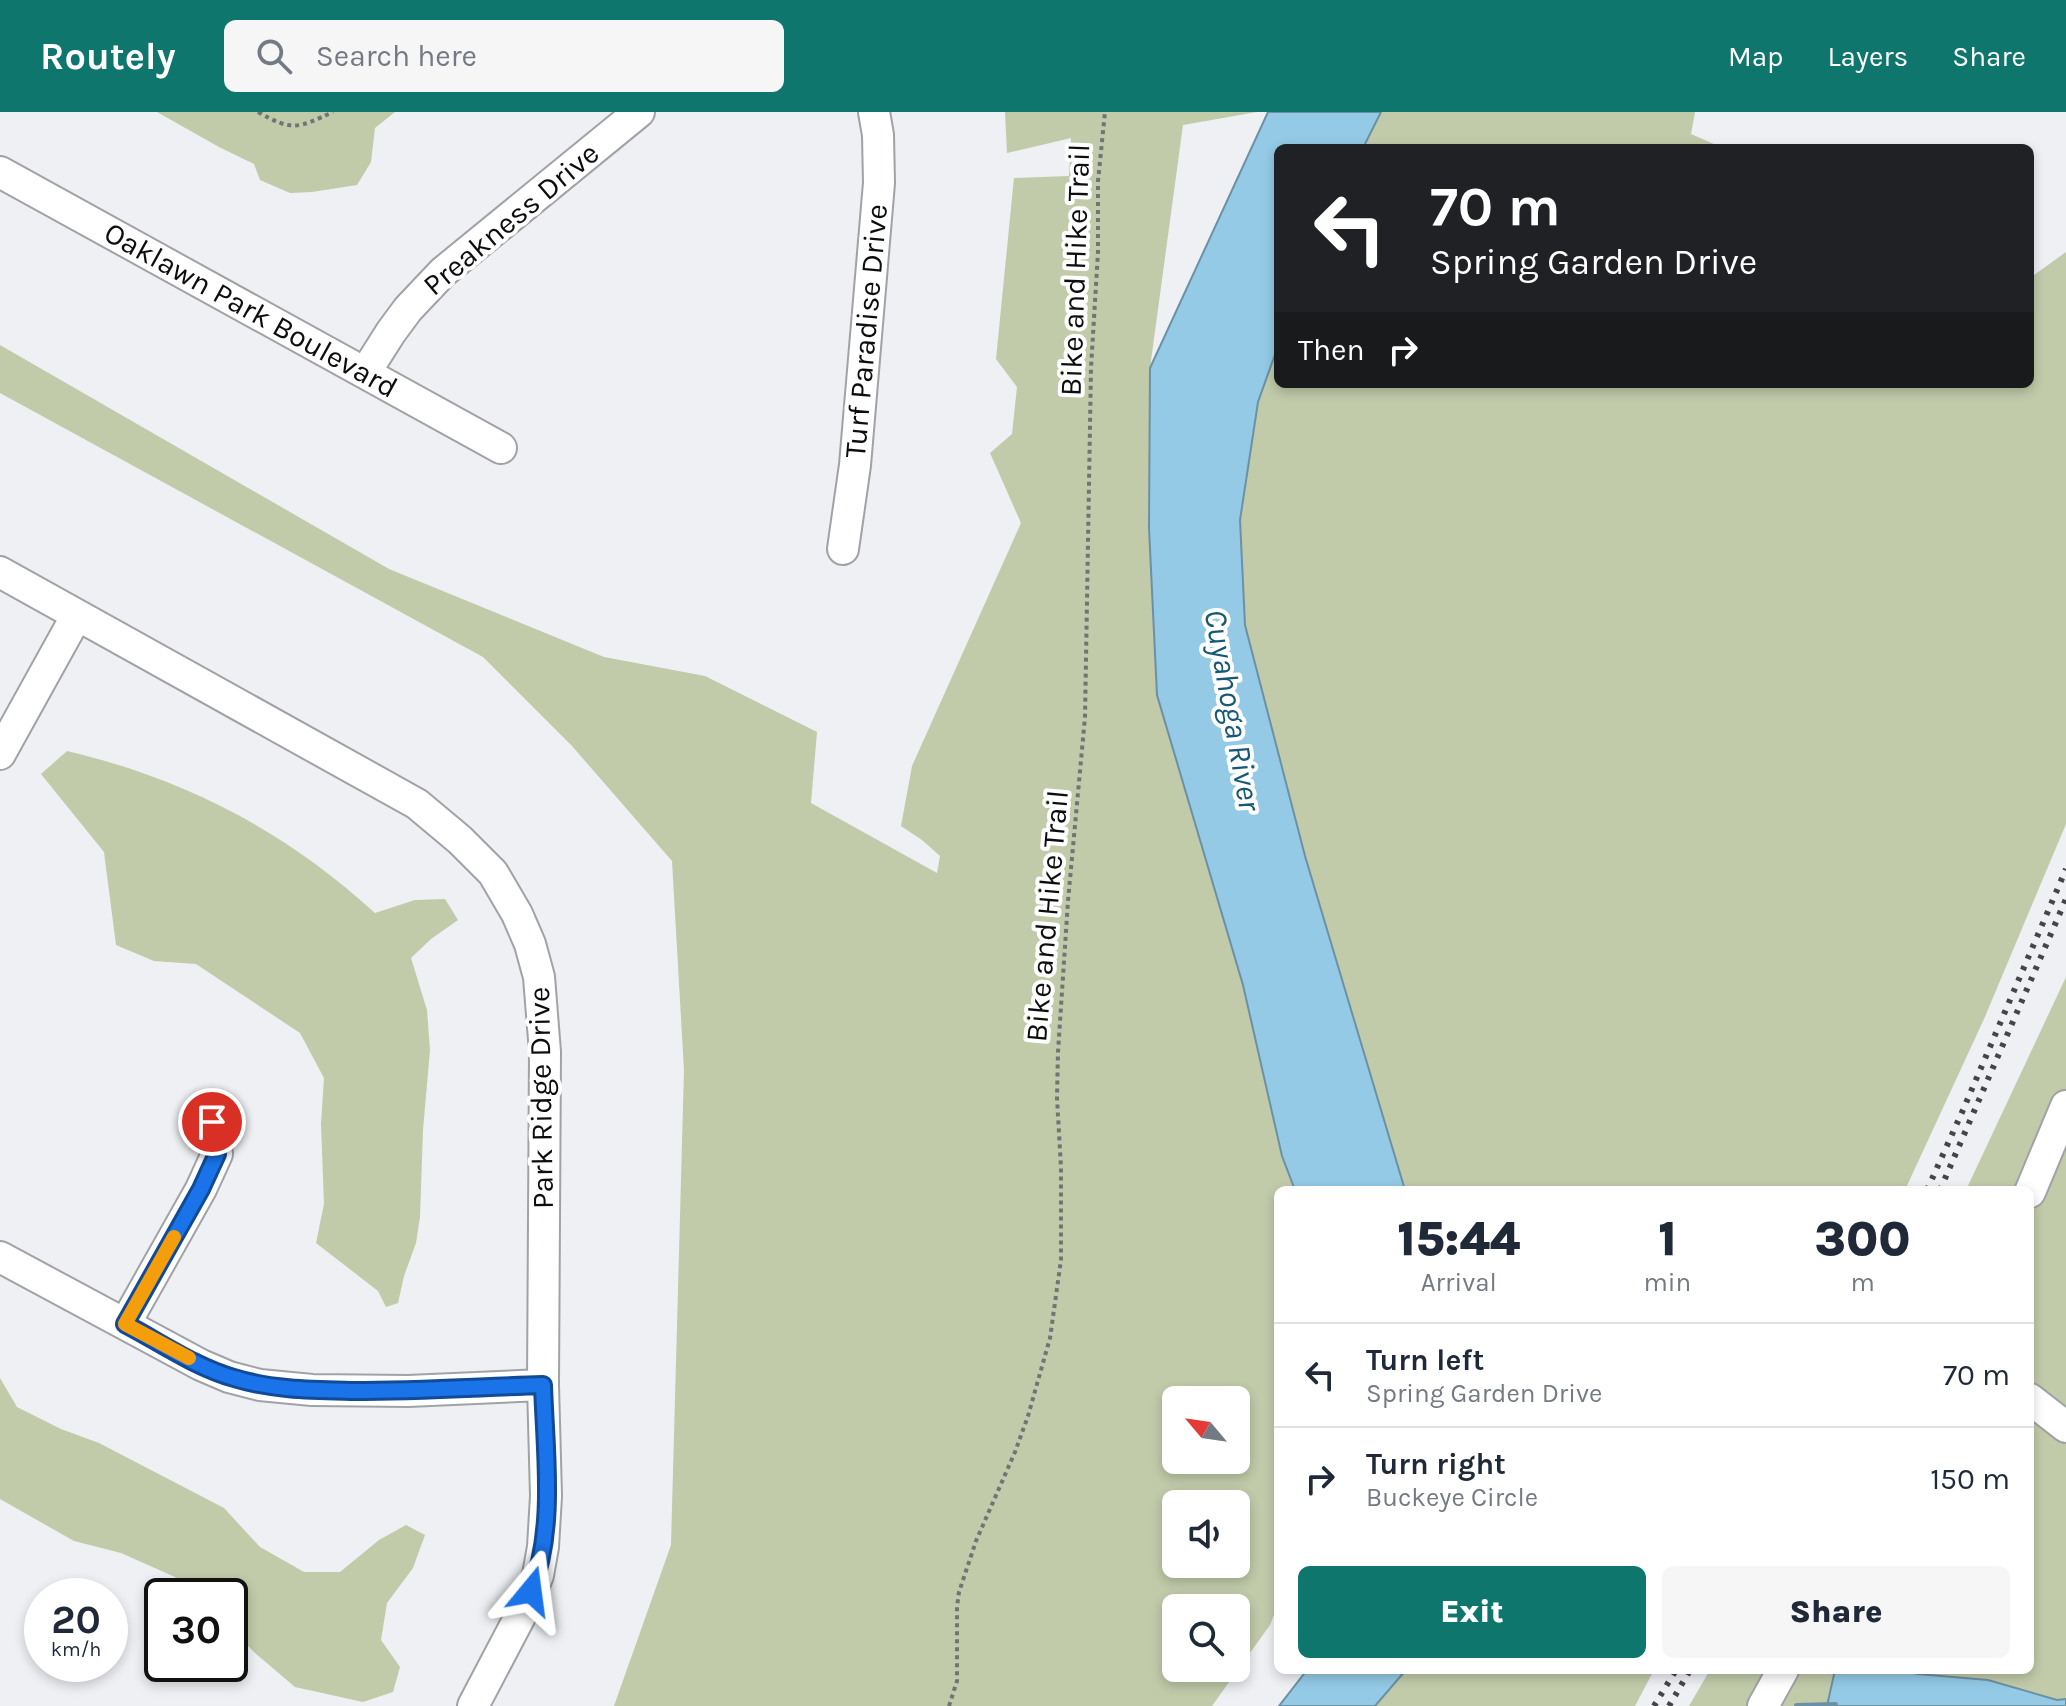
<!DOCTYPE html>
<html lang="en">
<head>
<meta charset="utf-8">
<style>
  :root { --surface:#fff; --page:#f6f6f7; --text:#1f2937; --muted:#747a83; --line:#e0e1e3; --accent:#0f766e }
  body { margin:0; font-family:Karla,sans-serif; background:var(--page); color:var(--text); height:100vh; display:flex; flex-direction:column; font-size:30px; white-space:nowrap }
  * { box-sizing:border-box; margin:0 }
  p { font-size:26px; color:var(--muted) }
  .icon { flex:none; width:44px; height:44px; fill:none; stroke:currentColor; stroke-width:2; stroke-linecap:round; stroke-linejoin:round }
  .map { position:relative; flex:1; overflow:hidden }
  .panel { position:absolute; left:1274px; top:1074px; width:760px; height:488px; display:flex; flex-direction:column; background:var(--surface); border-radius:12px; box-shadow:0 4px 12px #0003 }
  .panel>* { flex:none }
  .guide { position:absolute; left:1274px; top:32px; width:760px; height:244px; border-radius:12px; box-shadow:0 4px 12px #0003; background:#202124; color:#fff; overflow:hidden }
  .needle { width:52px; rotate:299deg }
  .fabs { position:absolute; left:1162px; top:1274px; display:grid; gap:16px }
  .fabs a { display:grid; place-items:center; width:88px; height:88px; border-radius:12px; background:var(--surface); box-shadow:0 4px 12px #0003; font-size:40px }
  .speed { position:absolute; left:24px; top:1466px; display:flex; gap:16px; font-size:40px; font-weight:700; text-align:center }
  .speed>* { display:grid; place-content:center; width:104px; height:104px; border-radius:50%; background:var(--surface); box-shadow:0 4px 12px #0003; line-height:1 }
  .speed small { font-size:20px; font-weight:400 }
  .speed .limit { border:4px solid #111; border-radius:12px; background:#fff; color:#111 }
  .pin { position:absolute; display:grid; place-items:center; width:68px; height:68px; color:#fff; margin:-34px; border:4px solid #fff; border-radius:50%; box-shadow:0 2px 8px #0007 }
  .me { position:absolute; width:88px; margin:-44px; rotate:16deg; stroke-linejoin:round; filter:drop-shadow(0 0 6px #0008) }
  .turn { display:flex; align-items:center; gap:28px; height:168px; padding:0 24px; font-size:36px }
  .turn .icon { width:104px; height:104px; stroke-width:2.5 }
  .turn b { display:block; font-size:56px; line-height:68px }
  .then { display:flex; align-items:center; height:76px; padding:0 24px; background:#0003; gap:16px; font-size:30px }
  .eta { display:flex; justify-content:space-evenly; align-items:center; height:136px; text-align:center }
  .eta b { font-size:48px; font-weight:800; line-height:56px }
  .button { display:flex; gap:16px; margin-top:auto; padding:16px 24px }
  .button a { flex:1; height:92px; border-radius:12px; background:var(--accent); color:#fff; font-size:32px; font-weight:800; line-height:92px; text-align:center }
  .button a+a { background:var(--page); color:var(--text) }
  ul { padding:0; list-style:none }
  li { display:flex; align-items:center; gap:24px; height:104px; padding:0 24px; border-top:2px solid var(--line) }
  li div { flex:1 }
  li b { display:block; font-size:30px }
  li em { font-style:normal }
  header { display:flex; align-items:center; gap:48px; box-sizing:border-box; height:112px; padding:0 40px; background:var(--accent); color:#fff }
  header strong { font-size:38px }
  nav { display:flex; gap:44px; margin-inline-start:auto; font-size:28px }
  .search { width:560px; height:72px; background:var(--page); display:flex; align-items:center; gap:20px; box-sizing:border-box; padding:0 28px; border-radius:12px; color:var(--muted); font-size:30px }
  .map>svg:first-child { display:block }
</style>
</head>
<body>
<header>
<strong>Routely</strong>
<div class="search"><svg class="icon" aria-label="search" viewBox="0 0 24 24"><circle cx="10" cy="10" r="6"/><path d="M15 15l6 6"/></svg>Search here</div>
<nav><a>Map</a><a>Layers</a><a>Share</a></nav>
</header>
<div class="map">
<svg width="2066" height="1594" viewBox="0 0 2066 1594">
  <rect width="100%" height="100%" fill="#eef0f3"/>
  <path fill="#c1caa9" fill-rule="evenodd" d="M157 0H395L375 16 371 50 357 73 312 80 290 81 260 68 254 52 219 35Z
    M1005 0H1257L1183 13 1150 256 1149 416 1157 583 1243 873 1282 1044 1295 1078H1278V1493L1270 1513 1212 1594H614L671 1433 684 958 672 749 572 634 483 545 0 281V233L389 457 604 545 705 564 817 620 811 691 937 761 940 744 922 728 901 714 912 654 1021 411 990 341 1012 322 1017 275 996 247 1014 66 1069 64 1071 26 1007 41ZM1176 1288H1236V1348H1176ZM1176 1392H1236V1452H1176ZM1176 1496H1236V1556H1176Z
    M1381 0H1695L1691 22 1723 36H1363Z
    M2066 140V712L1984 907 1905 1078H1405L1305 743 1245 513 1240 408 1258 290 1278 234V272H2030V166Z
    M67 639C186 667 285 719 375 801L415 788 445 787 458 808 431 827 411 846 427 898 430 938 423 1018 420 1105 416 1131 404 1164 398 1191 386 1195 378 1179 316 1131 324 1092 321 1012 324 966 300 921 196 852 154 849 116 833 104 740 41 662Z
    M2066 865V1594H1689L1710 1558H2030V1078H1966Z
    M0 1266 17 1295 61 1317 99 1331 224 1396 260 1435 304 1460H340L379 1428 406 1413 425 1423 413 1456 387 1491 381 1528 400 1555 393 1580 363 1590 295 1575 255 1541 230 1516V1484H196L175 1465 121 1441 74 1429 0 1387Z
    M1406 1558H1654L1635 1594H1375Z"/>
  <path fill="#94cae5" stroke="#6b91a4" stroke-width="2" d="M1268 0H1381L1363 36H1278V234L1258 290 1240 408 1245 513 1305 744 1405 1078H1295L1282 1044 1243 873 1157 583 1149 416 1150 256Z
    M1307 1558H1406L1375 1594H1279Z
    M1835 1558H1900L1918 1562 1988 1568 2057 1588 2066 1587V1594H1827Z"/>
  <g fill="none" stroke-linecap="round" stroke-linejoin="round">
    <path stroke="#6b91a4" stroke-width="6" d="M1797 1594 1835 1593"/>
    <defs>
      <path id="minor" d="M0 60 501 336
        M365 261 391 220 408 197 443 160 639 0
        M843 437 855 353 879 71 878 23 874 0
        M0 460 417 692 460 728 493 761 517 802 530 832 539 865 545 940 543 1273 546 1384 543 1435 538 1463 525 1495 473 1594
        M0 642 77 503
        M2030 1080 2066 994
        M0 1145 201 1253 229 1265 260 1273 312 1278 408 1279 543 1273
        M125 1212 201 1077 217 1042 212 1010
        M2030 1287 2066 1315
        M1763 1594 1783 1558"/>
    </defs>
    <use href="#minor" stroke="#a1a2a6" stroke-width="34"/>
    <path stroke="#727375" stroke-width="4" stroke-dasharray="4 4" stroke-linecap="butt" d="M258 0C293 20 298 16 333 0
      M949 1594 957 1569V1495L959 1480 976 1429 1015 1340 1028 1304 1050 1226 1061 1148V1056L1057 986 1058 940 1068 789 1085 605 1091 256 1098 140V69L1105 0"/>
    <use href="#minor" stroke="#fff" stroke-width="30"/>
    <path stroke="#434546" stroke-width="6" stroke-dasharray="4 8" stroke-linecap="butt" d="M1927 1078 1963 998 2066 757
      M1940 1078 2066 787
      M1654 1594 1676 1558
      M1669 1594 1690 1558"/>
  </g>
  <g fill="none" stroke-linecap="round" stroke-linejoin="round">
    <defs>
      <path id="route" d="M212 1010 217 1042 201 1077 125 1212C160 1230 195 1255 234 1266 273 1278 314 1278 354 1279 417 1279 480 1275 543 1273 545 1338 556 1417 531 1479"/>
    </defs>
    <use href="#route" stroke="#114b97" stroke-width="20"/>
    <use href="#route" stroke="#1a73e8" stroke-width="14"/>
    <path stroke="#f59e0b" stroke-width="14" d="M174 1125 125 1212 189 1246"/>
  </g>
  <g text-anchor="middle" stroke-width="8" stroke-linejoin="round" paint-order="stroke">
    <g font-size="30" fill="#0c0d0e" stroke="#fff">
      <text transform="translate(511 107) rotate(-40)" y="10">Preakness Drive</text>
      <text transform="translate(1075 158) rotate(-88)" y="10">Bike and Hike Trail</text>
      <text transform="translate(251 198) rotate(29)" y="10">Oaklawn Park Boulevard</text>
      <text transform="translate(866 219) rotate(-85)" y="10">Turf Paradise Drive</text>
      <text transform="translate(1047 804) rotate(-85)" y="10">Bike and Hike Trail</text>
      <text transform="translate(541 986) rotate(-91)" y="10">Park Ridge Drive</text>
    </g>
    <g font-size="32" font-style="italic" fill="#155974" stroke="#fff">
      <text transform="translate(1233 598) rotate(80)" y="11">Cuyahoga River</text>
    </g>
  </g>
</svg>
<div class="fabs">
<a><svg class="needle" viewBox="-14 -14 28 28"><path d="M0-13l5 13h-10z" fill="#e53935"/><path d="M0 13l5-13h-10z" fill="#747a83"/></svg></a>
<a><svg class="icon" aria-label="sound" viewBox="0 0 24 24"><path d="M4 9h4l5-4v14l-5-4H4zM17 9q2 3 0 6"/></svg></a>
<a><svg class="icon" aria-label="search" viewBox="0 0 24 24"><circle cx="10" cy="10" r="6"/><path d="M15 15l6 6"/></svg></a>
</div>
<div class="speed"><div>20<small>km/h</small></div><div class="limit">30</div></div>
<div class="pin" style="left:212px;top:1010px;background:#d93025"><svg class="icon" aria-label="arrive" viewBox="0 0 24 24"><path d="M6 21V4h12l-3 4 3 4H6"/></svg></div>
<svg class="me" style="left:531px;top:1479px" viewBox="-20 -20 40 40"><path d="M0-17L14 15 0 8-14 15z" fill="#1a73e8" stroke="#fff" stroke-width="4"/></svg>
<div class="guide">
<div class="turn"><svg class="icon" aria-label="left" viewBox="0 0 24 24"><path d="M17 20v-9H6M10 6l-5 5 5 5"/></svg><div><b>70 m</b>Spring Garden Drive</div></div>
<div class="then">Then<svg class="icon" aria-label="right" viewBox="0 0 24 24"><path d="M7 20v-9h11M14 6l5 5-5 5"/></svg></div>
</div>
<section class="panel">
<div class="eta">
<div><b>15:44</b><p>Arrival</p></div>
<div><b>1</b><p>min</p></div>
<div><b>300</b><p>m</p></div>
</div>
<ul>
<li><svg class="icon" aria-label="left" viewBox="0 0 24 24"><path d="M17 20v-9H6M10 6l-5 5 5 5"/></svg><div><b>Turn left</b><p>Spring Garden Drive</p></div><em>70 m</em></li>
<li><svg class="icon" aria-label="right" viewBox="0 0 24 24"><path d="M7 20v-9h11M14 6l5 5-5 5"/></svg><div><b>Turn right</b><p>Buckeye Circle</p></div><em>150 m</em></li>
</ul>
<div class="button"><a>Exit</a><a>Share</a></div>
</section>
</div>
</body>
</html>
